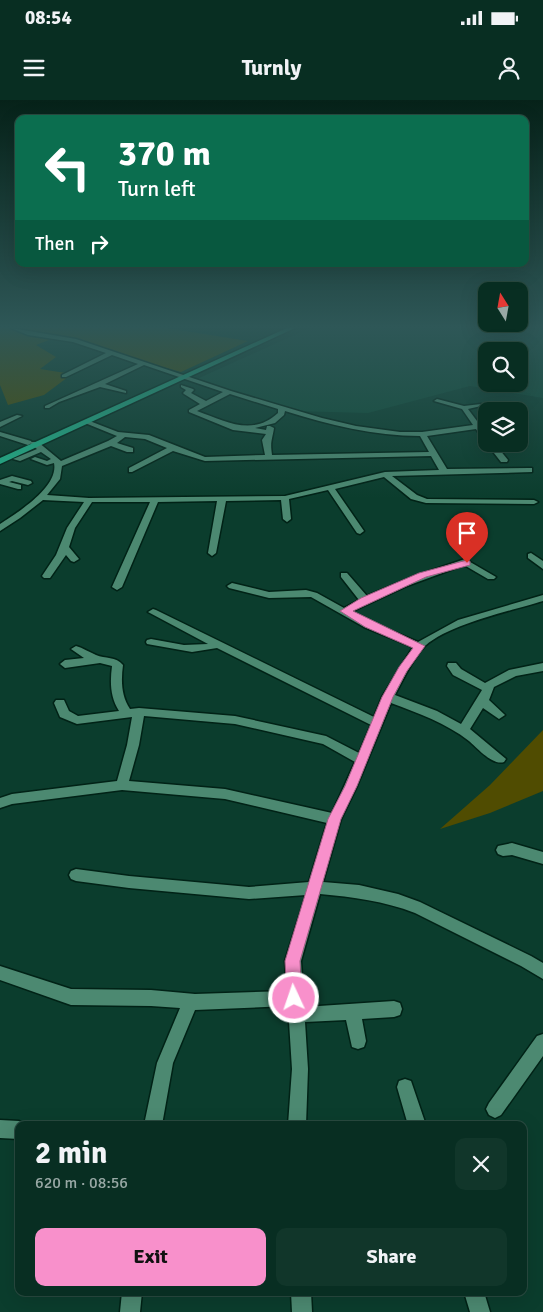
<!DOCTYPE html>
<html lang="en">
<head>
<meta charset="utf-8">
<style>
  :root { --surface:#082e22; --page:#11362a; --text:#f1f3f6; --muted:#98a8a5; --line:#294a40; --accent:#f890cb }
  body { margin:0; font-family:Signika,sans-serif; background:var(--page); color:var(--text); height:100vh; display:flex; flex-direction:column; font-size:19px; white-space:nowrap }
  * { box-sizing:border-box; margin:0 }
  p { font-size:16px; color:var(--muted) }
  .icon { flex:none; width:28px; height:28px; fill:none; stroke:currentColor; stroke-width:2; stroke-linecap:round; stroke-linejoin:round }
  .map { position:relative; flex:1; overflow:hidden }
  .drawer { position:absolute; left:15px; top:1021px; width:512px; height:175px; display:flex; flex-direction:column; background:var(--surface); border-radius:10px; box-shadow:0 5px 20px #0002,0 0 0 1px var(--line) }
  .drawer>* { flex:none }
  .guide { position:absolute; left:15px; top:15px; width:514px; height:152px; border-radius:10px; box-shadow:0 5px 20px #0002,0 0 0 1px var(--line); background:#0b6e4f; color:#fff; overflow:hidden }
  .needle { width:32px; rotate:349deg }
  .tools { position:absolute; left:478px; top:182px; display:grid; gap:10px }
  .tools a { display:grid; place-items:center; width:50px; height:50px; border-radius:10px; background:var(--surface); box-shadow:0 5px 20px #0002,0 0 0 1px var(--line); font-size:25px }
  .pin { position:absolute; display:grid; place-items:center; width:42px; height:42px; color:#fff; margin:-51px -21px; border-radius:50% 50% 50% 0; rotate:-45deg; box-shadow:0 0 5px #0007 }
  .pin .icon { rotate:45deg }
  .me { position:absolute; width:55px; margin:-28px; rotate:357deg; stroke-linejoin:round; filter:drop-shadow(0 0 4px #0008) }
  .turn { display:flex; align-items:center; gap:18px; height:105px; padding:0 20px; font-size:22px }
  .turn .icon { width:65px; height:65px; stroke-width:2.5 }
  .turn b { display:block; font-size:35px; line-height:42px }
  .then { display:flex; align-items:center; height:48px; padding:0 20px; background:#0003; gap:10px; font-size:19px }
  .round { display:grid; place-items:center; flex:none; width:52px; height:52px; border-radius:10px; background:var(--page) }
  .summary { display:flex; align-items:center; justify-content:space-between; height:85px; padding:0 20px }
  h1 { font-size:30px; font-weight:700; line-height:38px }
  .action { display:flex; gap:10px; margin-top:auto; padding:10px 20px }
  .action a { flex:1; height:58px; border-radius:10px; background:var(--accent); color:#111; font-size:20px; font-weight:700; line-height:58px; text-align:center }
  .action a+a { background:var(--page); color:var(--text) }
  .status { display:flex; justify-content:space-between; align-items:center; height:35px; padding:0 25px; background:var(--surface); direction:ltr }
  .status svg { height:14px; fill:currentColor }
  header { display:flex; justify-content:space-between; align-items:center; height:65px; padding:0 20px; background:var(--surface); font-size:22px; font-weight:700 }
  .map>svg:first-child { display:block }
</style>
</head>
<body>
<div class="status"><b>08:54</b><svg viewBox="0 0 49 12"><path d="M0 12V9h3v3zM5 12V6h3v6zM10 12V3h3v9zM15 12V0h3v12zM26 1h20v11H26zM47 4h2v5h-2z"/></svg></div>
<header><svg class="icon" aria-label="menu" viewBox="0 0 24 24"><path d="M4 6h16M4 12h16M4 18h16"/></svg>Turnly<svg class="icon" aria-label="person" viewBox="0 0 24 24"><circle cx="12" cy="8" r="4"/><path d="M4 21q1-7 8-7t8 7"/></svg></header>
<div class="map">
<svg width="543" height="1212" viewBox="0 0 543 1212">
  <rect width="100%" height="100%" fill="#0b3d2d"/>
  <path fill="#104b38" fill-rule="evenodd" d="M310 228H543V298L470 286 368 313 293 311 197 279ZM486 251H519V284H486Z"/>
  <path fill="#504c01" d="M0 228H166L248 241 181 272 54 238 36 245 56 257 40 269 72 274 44 295 8 305 0 285Z
    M543 630V691L490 713 440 729 490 685Z"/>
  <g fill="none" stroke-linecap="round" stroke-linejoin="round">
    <defs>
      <path id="minor" d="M11 228 76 239 231 291 322 318 356 326 400 332H422L473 325 462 309 434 301 437 299 464 306 481 304V306L468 309 486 333V340H483L476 329 427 336 447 369 529 368H532V372L392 376 417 395 427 399 534 400 538 402 534 404 426 403 411 399 384 377 335 389 364 431 360 434 357 433 328 390 289 399 291 419 287 422 283 419 281 400 226 401 216 453 212 456 208 453 217 401 158 402 122 487 117 490 112 487 150 402H92L75 428 69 447 79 459 74 462 71 461 66 455 50 478H44L42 476 56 455 67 428 84 402 43 400 20 418 0 431V424C17 413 59 387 54 363L47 365 31 359 35 357 47 361 51 359 41 352 20 361 13 359 37 349 31 344 32 342H38L61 361 108 341 117 336 85 323 83 322 87 320 118 332 149 335 205 357 265 355 262 340 266 334 233 330 189 312V310L200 304 184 294 183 293 186 290 181 287V285L193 289 194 290 191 293 206 301 223 292 144 265 105 284 126 291V293L100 287 59 302 49 308H45V306L138 264 112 255 66 277H62V275L106 253 73 242 28 235ZM230 294 278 309V313C252 337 225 321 197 311ZM285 311C329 325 374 336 420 336L429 352 272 355C270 341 272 341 274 328L270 326H267L266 330 255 328 275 323 284 315ZM125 337 145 339 167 348 129 368V372H132L173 351 205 361 431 356 439 370 385 372 285 396 89 398 47 395 60 379 62 366 111 346 127 352H133V348L117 343Z
        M17 315 22 316 0 327V322Z
        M0 332 31 341 32 343 28 345 0 336Z
        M487 344H495L508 360 507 362H501Z
        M12 376 31 381 32 383 28 385 12 381 9 382 21 385V389H18L0 384V380Z
        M531 453 543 461V469L528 458V454Z
        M465 459 496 477 494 479H488L464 465 407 486 351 512 372 523 418 542 458 520 543 495V501C511 511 444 525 422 549 411 562 403 580 395 595L437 611 461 624 482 590 453 575 447 566 448 563H456L461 569 485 583 509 570 543 563V571L516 576 494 587 489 600 505 615 499 619 483 608 470 629 506 659 504 662C493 666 477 648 469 641 446 623 418 613 391 603L357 686 341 719 323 782 359 785 398 794 420 802 531 856 543 863V879L521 866 415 813C384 801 353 797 320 794L301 861 304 907 394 901 400 903 402 909 400 915 394 917 362 919 366 941 364 947 358 949 352 947 346 920 305 922 308 969 306 1025H288L292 969 288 906 195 910 173 963 162 1025H144L157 963 180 908 151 906 71 905 0 880V866L71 889 151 890 195 894 287 891 285 861 306 795 249 799 129 788 76 781 71 779 69 775 71 771 76 769 129 776 249 787 309 782 327 723 225 699 122 690 12 704 0 708V698L12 694 117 681 127 645 132 617 77 624 60 617 54 603 56 600H64L69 611 78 616 119 611C110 597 110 582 112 566L100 563 65 568 60 564 65 560 84 558 71 549 76 546C83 548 89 552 96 555 105 559 116 556 123 565 121 580 121 596 130 609L139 608 235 616 326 636 359 653 371 625 217 548 192 552 147 544 146 542 147 540 151 539 184 545 208 544 148 512 153 509 156 510 374 617 382 597 413 547 364 527 311 497 269 498 229 488 227 486 232 483 269 492 306 490 317 493 344 508 359 500 341 477V473H347L367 496 415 476ZM144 616 235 624 323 644 355 662 332 713 225 689 129 681 139 645Z
        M512 743 543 752V764L512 755 503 756 498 754 496 750 498 746Z
        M543 934V956L501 1015 495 1018 489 1015 486 1009 489 1003 537 936Z
        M405 979 411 981 426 1025H408L397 987 399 981Z
        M0 1020 19 1021 25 1024 19 1025V1039L0 1038Z
        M122 1192H142L140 1212H120Z
        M291 1192H311L312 1212H292Z
        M464 1192H484L490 1212H470Z"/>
      <path id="major" d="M287 228H295L0 364V358Z"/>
    </defs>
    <use href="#minor" stroke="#012216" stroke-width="3"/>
    <use href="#major" stroke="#012216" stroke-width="3"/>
    <use href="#minor" fill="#4c8971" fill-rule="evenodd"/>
    <use href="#major" fill="#23b389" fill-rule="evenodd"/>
  </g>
  <linearGradient id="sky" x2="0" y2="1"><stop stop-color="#062219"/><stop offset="0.57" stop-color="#2e5757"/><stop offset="1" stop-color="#2e5757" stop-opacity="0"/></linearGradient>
  <rect width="543" height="398" fill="url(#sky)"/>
  <path fill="#f890cb" stroke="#a15e84" d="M467 460 470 461V465L426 477 353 511 425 546 407 571 393 597 357 686 341 719 300 861 302 898 300 903 294 906 289 903 287 898 285 861 328 719 345 686 382 597 399 567 413 548 365 527 340 511 361 498 419 473Z"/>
</svg>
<div class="tools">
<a><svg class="needle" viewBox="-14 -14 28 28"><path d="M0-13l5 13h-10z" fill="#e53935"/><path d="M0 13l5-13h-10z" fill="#98a8a5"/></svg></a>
<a><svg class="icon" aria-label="search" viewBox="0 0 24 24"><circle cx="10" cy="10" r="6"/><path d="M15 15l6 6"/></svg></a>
<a><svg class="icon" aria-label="layers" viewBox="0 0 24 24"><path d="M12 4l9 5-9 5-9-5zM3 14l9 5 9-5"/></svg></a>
</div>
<div class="pin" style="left:467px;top:463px;background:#d93025"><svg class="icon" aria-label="arrive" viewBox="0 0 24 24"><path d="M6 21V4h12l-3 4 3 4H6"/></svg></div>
<svg class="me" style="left:294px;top:898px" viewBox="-20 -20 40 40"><circle r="17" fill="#f890cb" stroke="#fff" stroke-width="3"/><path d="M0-11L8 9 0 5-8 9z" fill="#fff"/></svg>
<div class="guide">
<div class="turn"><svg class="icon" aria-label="left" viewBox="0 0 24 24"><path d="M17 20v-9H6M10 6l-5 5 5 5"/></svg><div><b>370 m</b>Turn left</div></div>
<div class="then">Then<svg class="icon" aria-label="right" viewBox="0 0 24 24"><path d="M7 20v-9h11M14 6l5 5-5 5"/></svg></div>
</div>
<section class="drawer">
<div class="summary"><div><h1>2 min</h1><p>620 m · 08:56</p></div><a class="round"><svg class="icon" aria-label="close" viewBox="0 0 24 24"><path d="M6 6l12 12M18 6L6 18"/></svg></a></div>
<div class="action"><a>Exit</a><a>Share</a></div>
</section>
</div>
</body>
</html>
